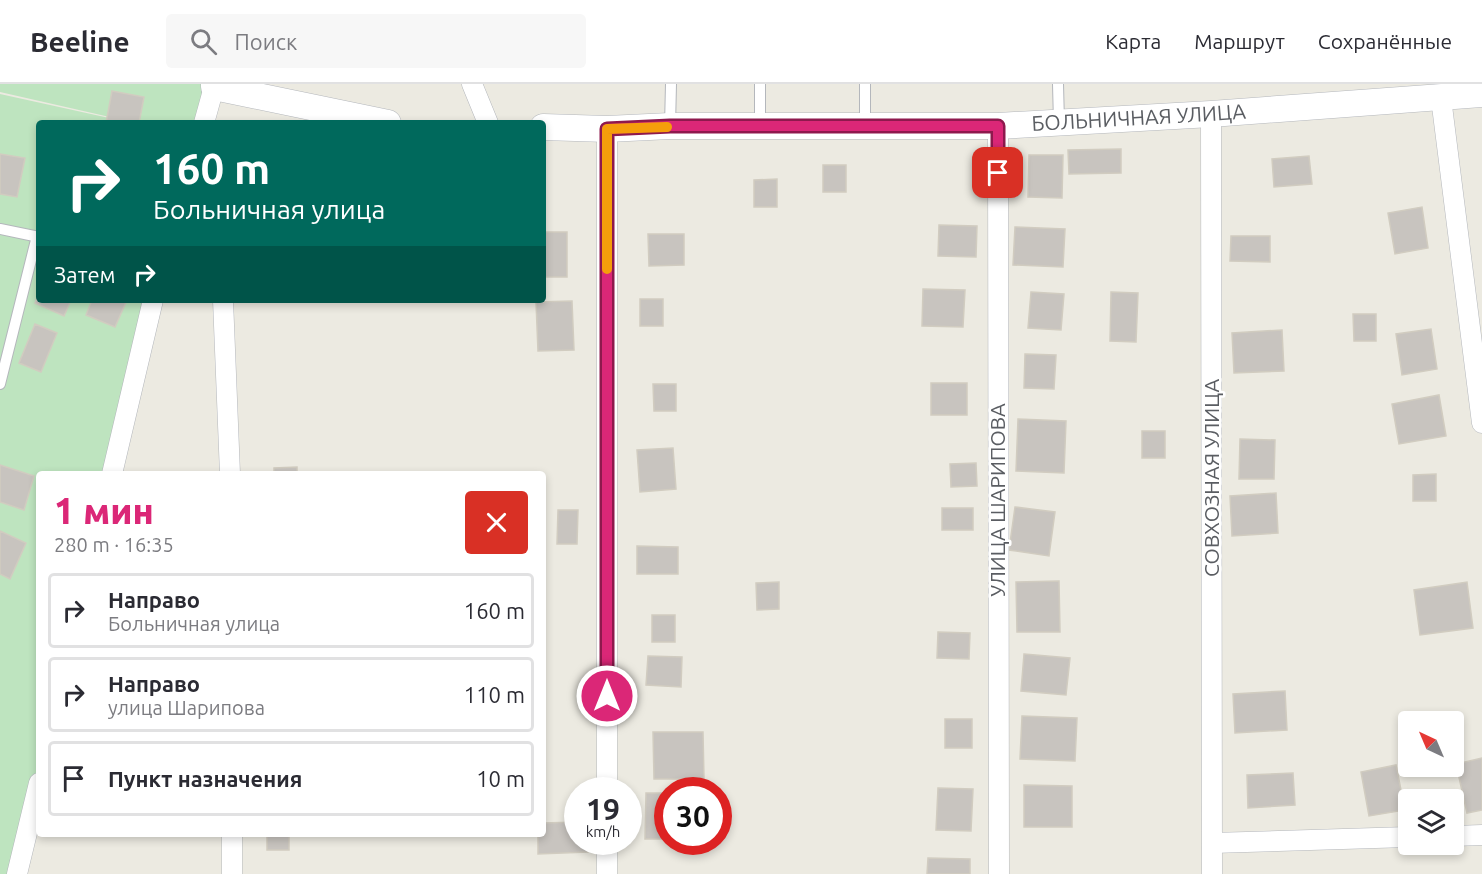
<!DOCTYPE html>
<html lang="ru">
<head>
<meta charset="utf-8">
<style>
  :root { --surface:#fff; --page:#f7f7f7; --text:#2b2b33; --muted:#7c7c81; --line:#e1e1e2; --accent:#db2777 }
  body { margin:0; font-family:Ubuntu,sans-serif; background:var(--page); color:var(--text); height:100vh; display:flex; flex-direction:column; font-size:22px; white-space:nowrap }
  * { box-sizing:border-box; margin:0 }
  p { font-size:20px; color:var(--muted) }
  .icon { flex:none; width:33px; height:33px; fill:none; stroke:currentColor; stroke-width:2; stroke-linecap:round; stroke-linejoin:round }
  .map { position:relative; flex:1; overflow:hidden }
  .drawer { position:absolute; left:36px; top:387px; width:510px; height:366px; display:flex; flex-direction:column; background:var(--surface); border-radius:6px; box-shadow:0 3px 9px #0003 }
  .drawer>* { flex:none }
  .banner { position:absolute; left:36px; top:36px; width:510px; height:183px; border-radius:6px; box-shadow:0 3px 9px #0003; background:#00695c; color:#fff; overflow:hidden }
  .needle { width:39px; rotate:316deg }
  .fabs { position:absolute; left:1398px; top:627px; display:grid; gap:12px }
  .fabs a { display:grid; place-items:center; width:66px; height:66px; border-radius:6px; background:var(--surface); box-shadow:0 3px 9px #0003; font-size:30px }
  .speed { position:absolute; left:564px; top:693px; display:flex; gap:12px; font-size:30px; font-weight:700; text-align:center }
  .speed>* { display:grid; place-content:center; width:78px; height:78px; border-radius:50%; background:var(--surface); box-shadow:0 3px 9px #0003; line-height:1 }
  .speed small { font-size:15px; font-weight:400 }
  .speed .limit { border:9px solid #d22; background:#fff; color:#111 }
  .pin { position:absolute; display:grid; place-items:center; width:51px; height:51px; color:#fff; margin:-26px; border-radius:12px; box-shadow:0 3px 9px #0006 }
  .me { position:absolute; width:66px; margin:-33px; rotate:0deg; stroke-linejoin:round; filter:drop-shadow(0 0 4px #0008) }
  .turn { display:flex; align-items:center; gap:21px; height:126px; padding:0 18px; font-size:27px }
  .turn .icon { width:78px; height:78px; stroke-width:2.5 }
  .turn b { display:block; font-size:42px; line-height:51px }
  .then { display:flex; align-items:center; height:57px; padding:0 18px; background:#0003; gap:12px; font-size:22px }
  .round { display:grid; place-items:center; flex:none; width:63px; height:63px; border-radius:6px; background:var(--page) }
  .headline { display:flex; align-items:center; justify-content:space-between; height:102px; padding:0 18px }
  h1 { font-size:36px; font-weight:800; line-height:45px; color:var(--accent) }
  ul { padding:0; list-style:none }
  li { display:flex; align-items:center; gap:18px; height:75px; margin:0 12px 9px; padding:0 6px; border:3px solid var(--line); border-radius:6px }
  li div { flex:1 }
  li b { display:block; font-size:22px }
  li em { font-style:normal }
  header { display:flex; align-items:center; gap:36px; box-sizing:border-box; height:84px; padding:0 30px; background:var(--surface); border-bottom:2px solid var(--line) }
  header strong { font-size:28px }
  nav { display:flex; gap:33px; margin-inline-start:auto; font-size:21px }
  .search { width:420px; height:54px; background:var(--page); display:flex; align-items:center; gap:15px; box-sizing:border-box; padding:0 21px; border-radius:6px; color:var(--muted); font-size:22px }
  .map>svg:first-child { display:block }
</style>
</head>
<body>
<header>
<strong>Beeline</strong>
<div class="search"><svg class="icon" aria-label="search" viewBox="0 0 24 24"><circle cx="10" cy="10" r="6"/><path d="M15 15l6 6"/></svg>Поиск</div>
<nav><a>Карта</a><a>Маршрут</a><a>Сохранённые</a></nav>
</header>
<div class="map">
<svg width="1482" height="790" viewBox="0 0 1482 790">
  <rect width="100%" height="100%" fill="#eceae1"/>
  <path fill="#bee4bf" d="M0 0H209L202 39H136L0 8Z
    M0 10 132 39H39V216H161L120 390H39V728L24 790H0Z"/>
  <path fill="#c8c4bf" stroke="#d1ccc0" stroke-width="1.5" d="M112 7 144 13 139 39H106Z
    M1121 65V89L1069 90 1068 66Z
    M0 70 25 74 17 113 0 110Z
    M1029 71H1063L1062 114 1028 113Z
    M1309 72 1312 100 1274 103 1272 75Z
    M823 81H846V108H823Z
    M777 95V123H754V96Z
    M1422 123 1428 164 1395 170 1388 129Z
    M939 141 977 142 976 173 938 172Z
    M1015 143 1065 145 1063 183 1013 181Z
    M543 148H567V193H543Z
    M648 150H684V181L649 182Z
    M1231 152H1270V178L1230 177Z
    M923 205 965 206 963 243 922 242Z
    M1031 208 1064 210 1061 246 1028 244Z
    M1111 208 1138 209 1136 258 1110 257Z
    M39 209V216H71L64 232 35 219Z
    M640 215H663V242H640Z
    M92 216H127L115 243 86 231Z
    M572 217 574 266 538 267 536 218Z
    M1353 230H1376V257H1354Z
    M35 240 57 249 41 288 19 279Z
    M1431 245 1437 285 1402 291 1396 250Z
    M1282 246 1284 287 1234 289 1232 249Z
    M1025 270 1056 271 1054 305 1024 304Z
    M931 299H967V331H931Z
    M653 300H676V327H654Z
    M1439 311 1446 352 1399 360 1392 320Z
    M1018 335 1066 337 1064 389 1016 387Z
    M1142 347H1165V374H1142Z
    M1240 355 1275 356 1274 395H1239Z
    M673 364 676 405 640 408 637 366Z
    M976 379 977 402 951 403 950 380Z
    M0 381 34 392 24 426 0 418Z
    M297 383V390H274V384Z
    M1436 390V417H1413V391Z
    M1276 409 1278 449 1232 452 1230 412Z
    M1015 423 1055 428 1049 472 1009 466Z
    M942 424H973V446H942Z
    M558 426H578L577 460H557Z
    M0 447 26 459 10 495 0 490Z
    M637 462 678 463V490H637Z
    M1059 497 1060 548H1017L1016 498Z
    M779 498V525L757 526 756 499Z
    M1467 498 1473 544 1420 551 1414 506Z
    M652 531H675V558H652Z
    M938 548 970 549 969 575 937 574Z
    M1024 570 1070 574 1066 611 1021 607Z
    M648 572 682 573 681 603 646 601Z
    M1285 607 1287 646 1235 649 1233 610Z
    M1022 632 1077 634 1075 677 1020 675Z
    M945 635H972V664H945Z
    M653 648H703L704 695H654Z
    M1482 674V726L1467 729 1456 680Z
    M1396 681 1405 726 1369 732 1361 688Z
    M1293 689 1295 721 1248 724 1247 691Z
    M1024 701 1072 702V743H1024Z
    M938 704 973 705 971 747 936 746Z
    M646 709H668V755H645Z
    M578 738V758H588V768L538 770V750H543V739Z
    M267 750H289V766H267Z
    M928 774 970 775V790H927Z"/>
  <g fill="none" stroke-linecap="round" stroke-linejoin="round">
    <defs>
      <path id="service" d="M865 0V42
        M1058 0 1059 38
        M670 42 671 0
        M760 43V0
        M0 145 39 153
        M0 300 37 152"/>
      <path id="minor" d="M472 0 488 39
        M1441 14 1482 339
        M1211 30 1212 790
        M204 39 214 3
        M998 42 999 790
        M223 216 230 390
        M112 390 153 216
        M607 706V45
        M1454 752 1482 751
        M1212 759 1408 753
        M17 790 39 699
        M232 790V750
        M607 790V758"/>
      <g id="tertiary">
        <path d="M214 0V3L388 39"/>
        <path id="s1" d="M543 43 607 45 670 42H998L1211 30 1482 10"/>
      </g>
    </defs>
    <use href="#service" stroke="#b4b7bc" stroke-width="12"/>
    <use href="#minor" stroke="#b4b7bc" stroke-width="21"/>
    <use href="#tertiary" stroke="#b4b7bc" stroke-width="27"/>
    <use href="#service" stroke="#fff" stroke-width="10"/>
    <use href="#minor" stroke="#fff" stroke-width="20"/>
    <use href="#tertiary" stroke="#fff" stroke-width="26"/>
  </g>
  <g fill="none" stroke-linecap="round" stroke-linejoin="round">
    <defs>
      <path id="route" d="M607 612V45L670 42H998V89"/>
    </defs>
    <use href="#route" stroke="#8e194d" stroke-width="15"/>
    <use href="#route" stroke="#db2777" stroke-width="10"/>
    <path stroke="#f59e0b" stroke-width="10" d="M607 185V45L667 43"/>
  </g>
  <g text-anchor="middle" stroke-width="5" stroke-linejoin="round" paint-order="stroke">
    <g font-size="21" fill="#5a5d62" stroke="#fff">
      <text dy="7" stroke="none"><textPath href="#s1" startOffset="596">БОЛЬНИЧНАЯ УЛИЦА</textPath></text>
      <text transform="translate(1212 394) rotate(-90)" y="7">СОВХОЗНАЯ УЛИЦА</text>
      <text transform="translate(998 416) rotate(-90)" y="7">УЛИЦА ШАРИПОВА</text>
    </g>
  </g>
</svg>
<div class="fabs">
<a><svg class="needle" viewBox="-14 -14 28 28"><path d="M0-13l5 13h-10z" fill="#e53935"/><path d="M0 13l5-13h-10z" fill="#7c7c81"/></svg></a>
<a><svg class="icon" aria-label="layers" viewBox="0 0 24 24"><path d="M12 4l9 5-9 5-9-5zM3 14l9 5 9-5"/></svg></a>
</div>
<div class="speed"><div>19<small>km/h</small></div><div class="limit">30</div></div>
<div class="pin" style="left:998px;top:89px;background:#d93025"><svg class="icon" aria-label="arrive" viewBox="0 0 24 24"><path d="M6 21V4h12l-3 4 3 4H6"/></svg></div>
<svg class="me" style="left:607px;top:612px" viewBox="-20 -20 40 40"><circle r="17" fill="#db2777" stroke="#fff" stroke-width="3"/><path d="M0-11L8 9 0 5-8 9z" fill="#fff"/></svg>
<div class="banner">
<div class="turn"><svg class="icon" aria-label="right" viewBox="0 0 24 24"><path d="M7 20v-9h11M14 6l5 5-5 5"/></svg><div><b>160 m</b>Больничная улица</div></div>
<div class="then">Затем<svg class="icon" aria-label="right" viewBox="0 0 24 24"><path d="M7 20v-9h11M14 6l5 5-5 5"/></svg></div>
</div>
<section class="drawer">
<div class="headline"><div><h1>1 мин</h1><p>280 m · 16:35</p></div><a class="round" style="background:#d93025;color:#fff"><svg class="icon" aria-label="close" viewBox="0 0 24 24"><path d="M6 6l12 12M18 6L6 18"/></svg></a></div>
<ul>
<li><svg class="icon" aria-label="right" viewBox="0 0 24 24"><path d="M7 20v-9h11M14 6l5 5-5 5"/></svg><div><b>Направо</b><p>Больничная улица</p></div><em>160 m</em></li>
<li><svg class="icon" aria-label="right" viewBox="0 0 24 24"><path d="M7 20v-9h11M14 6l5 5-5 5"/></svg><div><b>Направо</b><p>улица Шарипова</p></div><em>110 m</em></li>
<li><svg class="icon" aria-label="arrive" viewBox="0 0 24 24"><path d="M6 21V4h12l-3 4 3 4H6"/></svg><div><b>Пункт назначения</b></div><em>10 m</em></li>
</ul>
</section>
</div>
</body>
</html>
